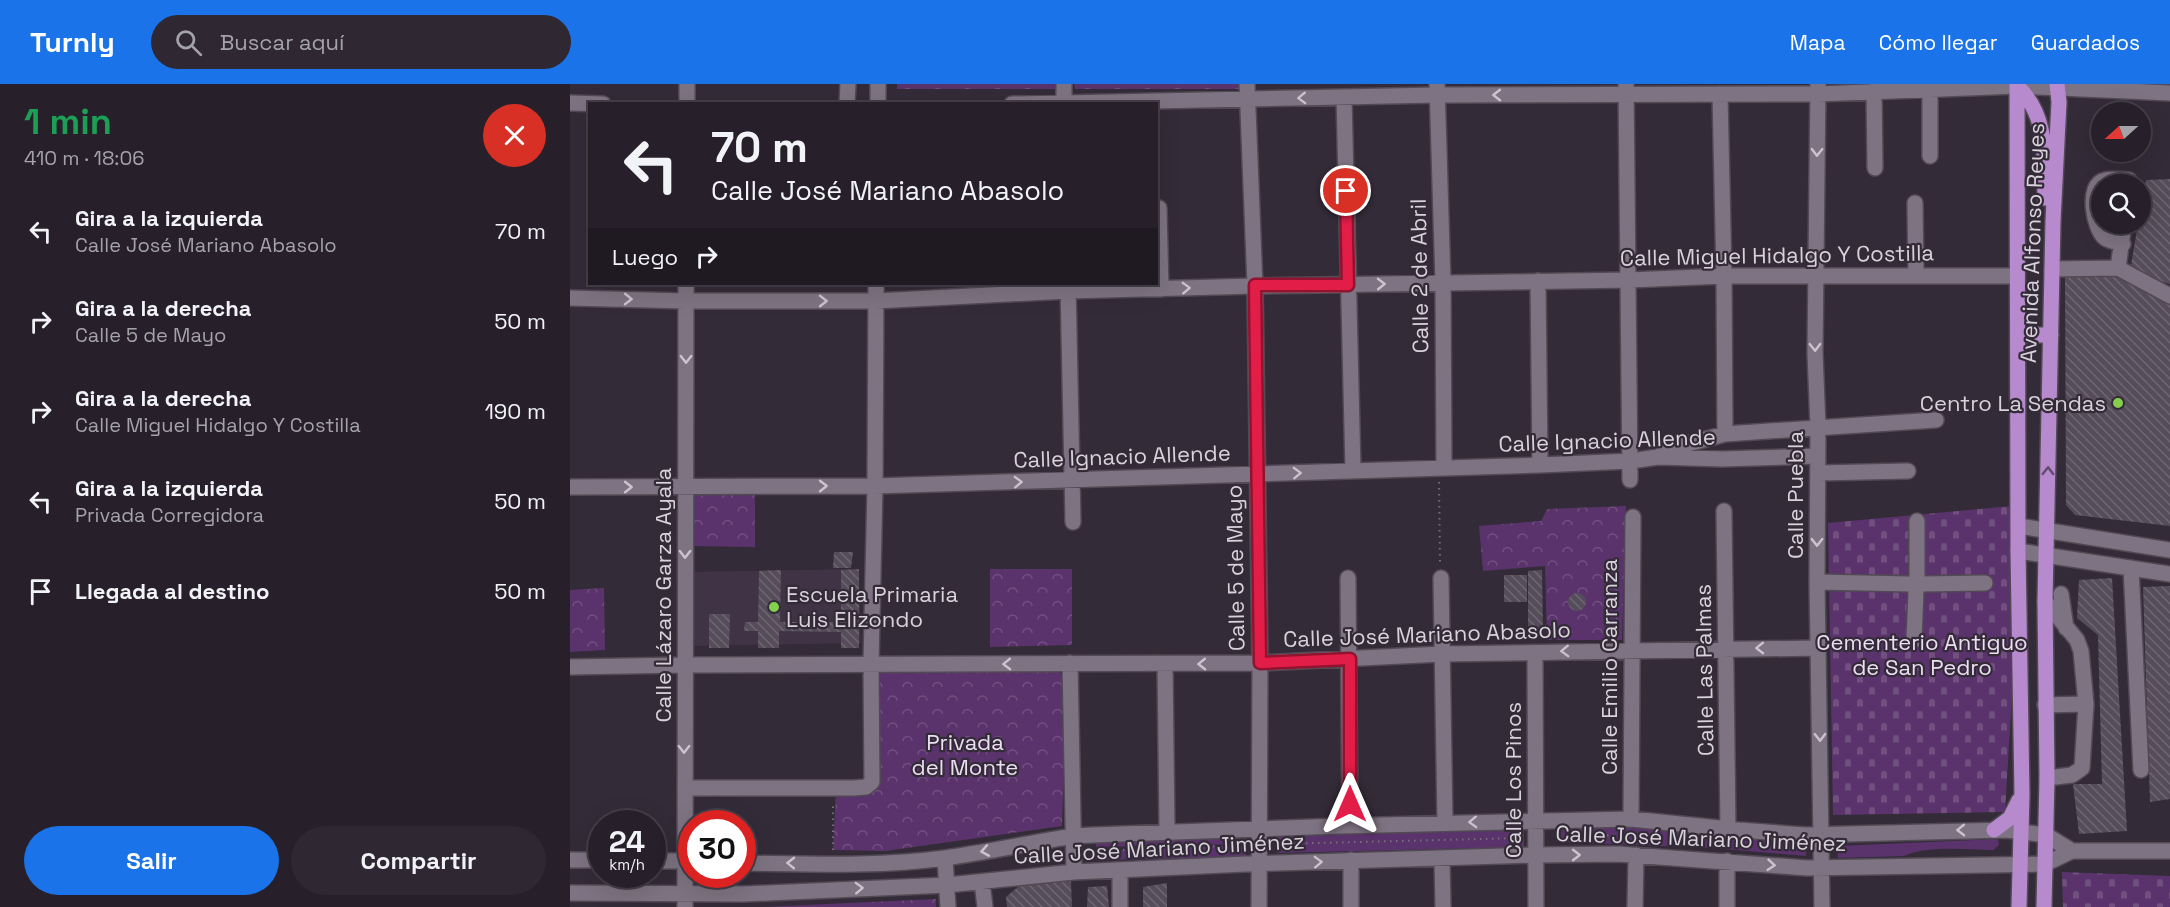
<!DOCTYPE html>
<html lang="es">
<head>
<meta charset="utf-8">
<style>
  :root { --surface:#27202a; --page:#2f2832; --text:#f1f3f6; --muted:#a4a3a8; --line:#433e47; --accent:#1a73e8 }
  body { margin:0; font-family:"Space Grotesk",sans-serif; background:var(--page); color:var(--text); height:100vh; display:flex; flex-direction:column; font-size:22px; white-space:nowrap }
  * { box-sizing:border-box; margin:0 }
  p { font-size:20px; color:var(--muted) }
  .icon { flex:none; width:33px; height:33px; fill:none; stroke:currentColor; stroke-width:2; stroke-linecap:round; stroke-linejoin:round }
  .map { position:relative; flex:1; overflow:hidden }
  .sheet { display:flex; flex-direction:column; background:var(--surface); width:570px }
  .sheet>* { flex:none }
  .top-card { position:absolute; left:18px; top:18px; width:570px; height:183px; border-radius:0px; box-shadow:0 6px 24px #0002,0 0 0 2px var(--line); background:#27202a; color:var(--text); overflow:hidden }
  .needle { width:39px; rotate:249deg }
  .fabs { position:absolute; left:1521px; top:18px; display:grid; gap:12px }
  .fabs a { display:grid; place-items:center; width:60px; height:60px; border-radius:50%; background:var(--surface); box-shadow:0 6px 24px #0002,0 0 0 2px var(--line); font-size:30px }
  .speed { position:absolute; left:18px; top:726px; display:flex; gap:12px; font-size:30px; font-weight:700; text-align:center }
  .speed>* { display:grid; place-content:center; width:78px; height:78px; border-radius:50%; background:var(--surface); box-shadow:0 6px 24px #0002,0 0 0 2px var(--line); line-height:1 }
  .speed small { font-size:15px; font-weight:400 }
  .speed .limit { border:9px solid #d22; background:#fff; color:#111 }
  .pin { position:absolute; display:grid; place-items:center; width:51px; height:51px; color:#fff; margin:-26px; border:3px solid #fff; border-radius:50%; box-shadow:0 2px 6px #0007 }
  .me { position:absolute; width:66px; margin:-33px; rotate:0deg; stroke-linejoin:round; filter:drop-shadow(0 0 4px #0008) }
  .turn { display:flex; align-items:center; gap:21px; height:126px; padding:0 24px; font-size:27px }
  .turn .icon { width:78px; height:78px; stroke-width:2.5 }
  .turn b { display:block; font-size:42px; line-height:51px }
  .then { display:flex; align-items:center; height:57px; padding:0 24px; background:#0003; gap:12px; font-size:22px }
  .round { display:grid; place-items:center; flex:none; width:63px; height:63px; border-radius:32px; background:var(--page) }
  .headline { display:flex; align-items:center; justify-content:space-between; height:102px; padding:0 24px }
  h1 { font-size:36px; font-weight:700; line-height:45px; color:#1e9e55 }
  .button { display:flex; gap:12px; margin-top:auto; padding:12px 24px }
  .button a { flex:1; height:69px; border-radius:36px; background:var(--accent); color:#fff; font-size:24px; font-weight:700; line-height:69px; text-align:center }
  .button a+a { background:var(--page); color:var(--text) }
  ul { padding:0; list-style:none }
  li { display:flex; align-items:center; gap:18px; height:90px; padding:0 24px }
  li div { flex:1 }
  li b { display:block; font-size:22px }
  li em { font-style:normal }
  header { display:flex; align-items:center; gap:36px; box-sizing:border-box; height:84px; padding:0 30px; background:var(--accent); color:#fff }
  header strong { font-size:28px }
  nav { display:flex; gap:33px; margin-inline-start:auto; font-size:21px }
  .search { width:420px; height:54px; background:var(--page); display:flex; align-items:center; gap:15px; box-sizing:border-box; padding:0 21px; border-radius:33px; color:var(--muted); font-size:22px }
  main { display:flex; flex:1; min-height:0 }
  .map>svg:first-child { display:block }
</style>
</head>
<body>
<header>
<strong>Turnly</strong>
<div class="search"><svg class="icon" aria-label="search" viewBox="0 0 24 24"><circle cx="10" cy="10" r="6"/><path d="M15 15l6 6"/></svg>Buscar aquí</div>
<nav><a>Mapa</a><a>Cómo llegar</a><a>Guardados</a></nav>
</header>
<main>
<section class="sheet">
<div class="headline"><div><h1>1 min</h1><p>410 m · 18:06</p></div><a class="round" style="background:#d93025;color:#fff"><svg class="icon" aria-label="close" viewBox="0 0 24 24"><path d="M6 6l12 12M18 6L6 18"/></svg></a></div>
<ul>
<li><svg class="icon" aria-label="left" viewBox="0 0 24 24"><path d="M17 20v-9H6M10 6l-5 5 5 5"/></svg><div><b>Gira a la izquierda</b><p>Calle José Mariano Abasolo</p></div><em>70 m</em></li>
<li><svg class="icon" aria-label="right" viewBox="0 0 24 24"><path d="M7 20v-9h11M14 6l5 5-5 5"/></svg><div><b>Gira a la derecha</b><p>Calle 5 de Mayo</p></div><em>50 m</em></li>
<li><svg class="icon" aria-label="right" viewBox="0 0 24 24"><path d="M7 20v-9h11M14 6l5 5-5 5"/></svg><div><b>Gira a la derecha</b><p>Calle Miguel Hidalgo Y Costilla</p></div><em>190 m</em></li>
<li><svg class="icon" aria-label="left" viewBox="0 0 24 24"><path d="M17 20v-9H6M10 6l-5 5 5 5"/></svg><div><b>Gira a la izquierda</b><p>Privada Corregidora</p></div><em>50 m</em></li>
<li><svg class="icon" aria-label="arrive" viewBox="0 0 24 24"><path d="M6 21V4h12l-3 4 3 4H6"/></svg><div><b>Llegada al destino</b></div><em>50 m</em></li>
</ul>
<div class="button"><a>Salir</a><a>Compartir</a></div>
</section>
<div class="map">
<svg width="1600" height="823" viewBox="0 0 1600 823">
  <defs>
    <pattern id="cemetery-stones" width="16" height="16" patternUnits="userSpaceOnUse" patternTransform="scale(1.5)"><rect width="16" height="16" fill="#5a336c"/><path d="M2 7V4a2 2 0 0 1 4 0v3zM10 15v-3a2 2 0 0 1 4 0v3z" fill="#715080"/></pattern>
    <pattern id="park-crowns" width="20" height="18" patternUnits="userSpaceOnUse" patternTransform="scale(1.5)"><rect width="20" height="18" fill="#5a336c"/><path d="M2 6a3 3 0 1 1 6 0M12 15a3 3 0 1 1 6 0" fill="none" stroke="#715080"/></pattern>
    <pattern id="building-back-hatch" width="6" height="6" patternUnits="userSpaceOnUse" patternTransform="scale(1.5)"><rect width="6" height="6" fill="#564d5b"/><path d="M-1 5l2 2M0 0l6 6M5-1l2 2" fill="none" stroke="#6e6672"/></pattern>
  </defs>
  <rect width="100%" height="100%" fill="#342b38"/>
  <path fill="#3f3345" d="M289 485 291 559 119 562 117 488Z"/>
  <path fill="#5a336c" d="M1077 743 1236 758V772L1143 764 986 758 987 744Z
    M954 745V763L707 769 706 752Z
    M676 748V760L526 763V754Z
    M1428 755 1429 761 1423 766C1395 766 1360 761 1334 772L1268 774 1267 762Z
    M676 761V773L526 776V767Z"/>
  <path fill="url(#cemetery-stones)" d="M1442 422 1444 578 1435 728 1263 731 1258 439Z
    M1492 788 1600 792V823H1493Z"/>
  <path fill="url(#park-crowns)" d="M327 0H488V5H327Z
    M504 0H671V5H505Z
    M122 410H185V463L122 462Z
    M1056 422 1052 556H977L975 482 913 487 909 442 971 437 977 425Z
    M420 485H502V561L420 563Z
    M34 504 35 566 0 568V506Z
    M308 586 488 587 496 596 492 742 315 767 263 766 266 706 307 703 310 700Z
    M366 815V823H193Z"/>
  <path fill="url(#building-back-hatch)" d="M1600 95V200L1586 196 1561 181 1568 140H1570V126L1576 96Z
    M1495 192 1547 193 1600 218V442L1505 431 1496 421Z
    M264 468H283L281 484H263Z
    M289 485V564H271V548L209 547V564H188V547H174L175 538H188L189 487 211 486 210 538H271V486Z
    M972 486 973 547 958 548V487Z
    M934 491H957V518H934Z
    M1542 494 1557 747 1509 750 1503 700H1532L1528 551 1507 534 1509 496Z
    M1600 502V715L1580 718 1573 503Z
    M998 518a9 9 0 1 1 18 0a9 9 0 1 1-18 0Z
    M139 530H160L159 564H139Z
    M501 797 502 823H437L436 813 450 801Z
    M597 799V823H573V803Z
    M537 802 539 823H517L518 803Z"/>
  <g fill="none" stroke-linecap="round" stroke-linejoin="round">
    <defs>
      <path id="minor" d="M117 0V20
        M494 0V20
        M677 0 685 202 690 579 689 823
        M867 0 873 199 874 384
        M1056 0 1060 396
        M1248 1 1245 269 1248 343 1247 498 1252 823
        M1304 7 1305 84
        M1150 10 1154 192 1155 350
        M774 13 783 386
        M0 19 33 20
        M277 20 278 0
        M308 20V0
        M442 20 867 11 1248 10 1447 2 1600 9
        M1360 72V5
        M1345 119 1346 192
        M589 124 591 205
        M1553 160C1547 158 1539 157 1535 154 1524 146 1515 100 1535 96 1542 94 1551 96 1559 96L1558 100
        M1548 184 1600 212
        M1482 185 1548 184 1554 140
        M968 197 970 381
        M498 200 503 438
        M0 214 116 217H305L498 207 685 202 1059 196 1154 192H1446
        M1091 371 1114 361 1155 350 1366 336
        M1248 389 1338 387
        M0 403 305 402 970 381 1061 377 1088 373 1152 375 1248 372
        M1154 427 1158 745
        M1347 437V493
        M1449 442 1600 466
        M1448 467 1600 490
        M1561 484 1571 686
        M778 494 780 741
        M871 494 875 739
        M1247 498 1340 500
        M1353 500 1415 499
        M1491 510 1496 544
        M1475 517 1507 556 1511 567 1516 620 1512 684 1502 691 1477 694
        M1344 556 1346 507
        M965 569 966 823
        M500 579 504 788
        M595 580 597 747
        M0 583 114 581 690 579 872 570 1249 564
        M1475 621 1516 620
        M115 704H284L296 703 302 698 301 580 305 402 306 200
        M1061 735 1063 433
        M375 774 378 823
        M872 774 873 823
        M0 776H32
        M82 777H122
        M1157 777V823
        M172 779C240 780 308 783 375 774 418 768 460 759 503 752L523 751 770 742 1061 735 1169 746 1236 751 1436 746 1476 751 1502 767
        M550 787V823
        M412 798 415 823
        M0 809 173 810 377 801 504 788 676 780 966 771 1048 770 1237 784 1475 780 1502 767H1600
        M115 823 116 200
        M781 823V776
        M1065 823 1066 771"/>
      <path id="major" d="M1447 0 1448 467 1452 711 1449 823
        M1447 2C1479 32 1474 73 1475 114
        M1448 251H1481
        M1424 746 1440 734 1449 716
        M1474 823 1477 694 1475 517 1483 137 1489 18 1487 0"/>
    </defs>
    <use href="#minor" stroke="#514954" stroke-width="18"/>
    <use href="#major" stroke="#514954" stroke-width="18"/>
    <path stroke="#776f7a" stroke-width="2" stroke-dasharray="1.5 4.5" stroke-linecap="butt" d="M869 398 870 479
      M1007 752 1068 751
      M706 760 952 754
      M263 766V718
      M523 767 676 761"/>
    <use href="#minor" stroke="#7d7382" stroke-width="15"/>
    <use href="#major" stroke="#b789cd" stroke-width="15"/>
  </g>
  <defs><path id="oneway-chevron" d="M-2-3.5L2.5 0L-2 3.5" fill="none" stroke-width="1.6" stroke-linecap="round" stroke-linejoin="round" transform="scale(1.5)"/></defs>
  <g stroke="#cac4ce">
    <use href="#oneway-chevron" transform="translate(927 11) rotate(180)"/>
    <use href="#oneway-chevron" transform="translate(732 14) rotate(178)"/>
    <use href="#oneway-chevron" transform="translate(1247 68) rotate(91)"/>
    <use href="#oneway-chevron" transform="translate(811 200) rotate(-1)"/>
    <use href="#oneway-chevron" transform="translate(616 204) rotate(-2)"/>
    <use href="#oneway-chevron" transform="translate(58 215) rotate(1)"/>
    <use href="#oneway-chevron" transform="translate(253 217)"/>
    <use href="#oneway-chevron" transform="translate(1245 263) rotate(89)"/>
    <use href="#oneway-chevron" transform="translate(116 275) rotate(90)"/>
    <use href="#oneway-chevron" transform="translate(727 389) rotate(-2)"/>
    <use href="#oneway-chevron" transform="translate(448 398) rotate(-2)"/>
    <use href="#oneway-chevron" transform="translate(253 402)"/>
    <use href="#oneway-chevron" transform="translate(58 403)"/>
    <use href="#oneway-chevron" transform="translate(1247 458) rotate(90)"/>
    <use href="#oneway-chevron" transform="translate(115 470) rotate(90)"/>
    <use href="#oneway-chevron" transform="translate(1190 564) rotate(179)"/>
    <use href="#oneway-chevron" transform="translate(995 567) rotate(178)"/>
    <use href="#oneway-chevron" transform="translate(437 580) rotate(179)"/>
    <use href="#oneway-chevron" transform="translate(632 580) rotate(179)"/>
    <use href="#oneway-chevron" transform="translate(1250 653) rotate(89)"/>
    <use href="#oneway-chevron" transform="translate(114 665) rotate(90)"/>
    <use href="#oneway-chevron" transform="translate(903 738) rotate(178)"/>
    <use href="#oneway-chevron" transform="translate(1391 746) rotate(179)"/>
    <use href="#oneway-chevron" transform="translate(415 767) rotate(170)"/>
    <use href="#oneway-chevron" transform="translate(1006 771)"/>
    <use href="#oneway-chevron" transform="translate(748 778) rotate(-2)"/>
    <use href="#oneway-chevron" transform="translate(221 779) rotate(-179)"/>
    <use href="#oneway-chevron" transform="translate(1201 781) rotate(5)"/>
    <use href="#oneway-chevron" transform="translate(289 804) rotate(-2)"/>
  </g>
  <use stroke="#624c6c" href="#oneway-chevron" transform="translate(1478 387) rotate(-89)"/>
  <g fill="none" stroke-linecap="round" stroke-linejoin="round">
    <defs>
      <path id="route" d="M776 107 778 201H685L690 579 780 575V720"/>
    </defs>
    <use href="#route" stroke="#92132f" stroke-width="15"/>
    <use href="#route" stroke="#e11d48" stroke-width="10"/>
  </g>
  <g fill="#84cf4d" stroke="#342b38" stroke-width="2">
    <circle cx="1548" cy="319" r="6"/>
    <circle cx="204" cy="523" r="6"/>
  </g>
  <g text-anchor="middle" stroke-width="4.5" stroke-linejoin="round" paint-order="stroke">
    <g font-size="22" fill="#d8d2db" stroke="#342b38">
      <text transform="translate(1462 159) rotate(-88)" y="8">Avenida Alfonso Reyes</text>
      <text transform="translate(1207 171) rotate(-1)" y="8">Calle Miguel Hidalgo Y Costilla</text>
      <text transform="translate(849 192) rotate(-91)" y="8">Calle 2 de Abril</text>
      <text transform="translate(1037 356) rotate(-2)" y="8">Calle Ignacio Allende</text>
      <text transform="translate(552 372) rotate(-2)" y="8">Calle Ignacio Allende</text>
      <text transform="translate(1225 411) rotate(-90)" y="8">Calle Puebla</text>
      <text transform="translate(665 484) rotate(-91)" y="8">Calle 5 de Mayo</text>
      <text transform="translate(93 511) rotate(-90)" y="8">Calle Lázaro Garza Ayala</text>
      <text transform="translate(857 550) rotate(-2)" y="8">Calle José Mariano Abasolo</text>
      <text transform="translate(1039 583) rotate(-90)" y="8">Calle Emilio Carranza</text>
      <text transform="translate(1134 586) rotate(-91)" y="8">Calle Las Palmas</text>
      <text transform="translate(943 696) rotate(-90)" y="8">Calle Los Pinos</text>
      <text transform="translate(1131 754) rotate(2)" y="8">Calle José Mariano Jiménez</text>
      <text transform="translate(589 764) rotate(-3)" y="8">Calle José Mariano Jiménez</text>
    </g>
    <g font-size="22" fill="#d8d2db" stroke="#342b38" text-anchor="end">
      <text x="1536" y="327">Centro La Sendas</text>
      <text x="216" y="518" text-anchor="start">Escuela Primaria<tspan x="216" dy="25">Luis Elizondo</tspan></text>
    </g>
    <g font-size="22" fill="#ebddf2" stroke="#342b38">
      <text x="1352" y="566">Cementerio Antiguo<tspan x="1352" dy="25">de San Pedro</tspan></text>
      <text x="395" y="666">Privada<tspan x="395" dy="25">del Monte</tspan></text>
    </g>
  </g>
</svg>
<div class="fabs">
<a><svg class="needle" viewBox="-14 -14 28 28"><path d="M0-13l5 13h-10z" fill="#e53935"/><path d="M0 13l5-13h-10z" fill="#a4a3a8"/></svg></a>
<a><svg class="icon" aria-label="search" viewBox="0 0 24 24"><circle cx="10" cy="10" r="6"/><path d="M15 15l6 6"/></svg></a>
</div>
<div class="speed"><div>24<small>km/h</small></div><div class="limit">30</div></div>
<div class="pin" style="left:776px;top:107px;background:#d93025"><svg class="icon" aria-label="arrive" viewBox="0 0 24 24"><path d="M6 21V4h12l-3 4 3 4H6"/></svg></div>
<svg class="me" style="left:780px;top:720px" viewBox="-20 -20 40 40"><path d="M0-17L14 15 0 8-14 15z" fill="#e11d48" stroke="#fff" stroke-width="4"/></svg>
<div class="top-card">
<div class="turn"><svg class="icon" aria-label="left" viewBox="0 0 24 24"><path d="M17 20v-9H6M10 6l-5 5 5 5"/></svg><div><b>70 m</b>Calle José Mariano Abasolo</div></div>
<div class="then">Luego<svg class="icon" aria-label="right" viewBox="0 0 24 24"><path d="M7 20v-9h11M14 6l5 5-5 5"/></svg></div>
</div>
</div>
</main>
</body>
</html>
